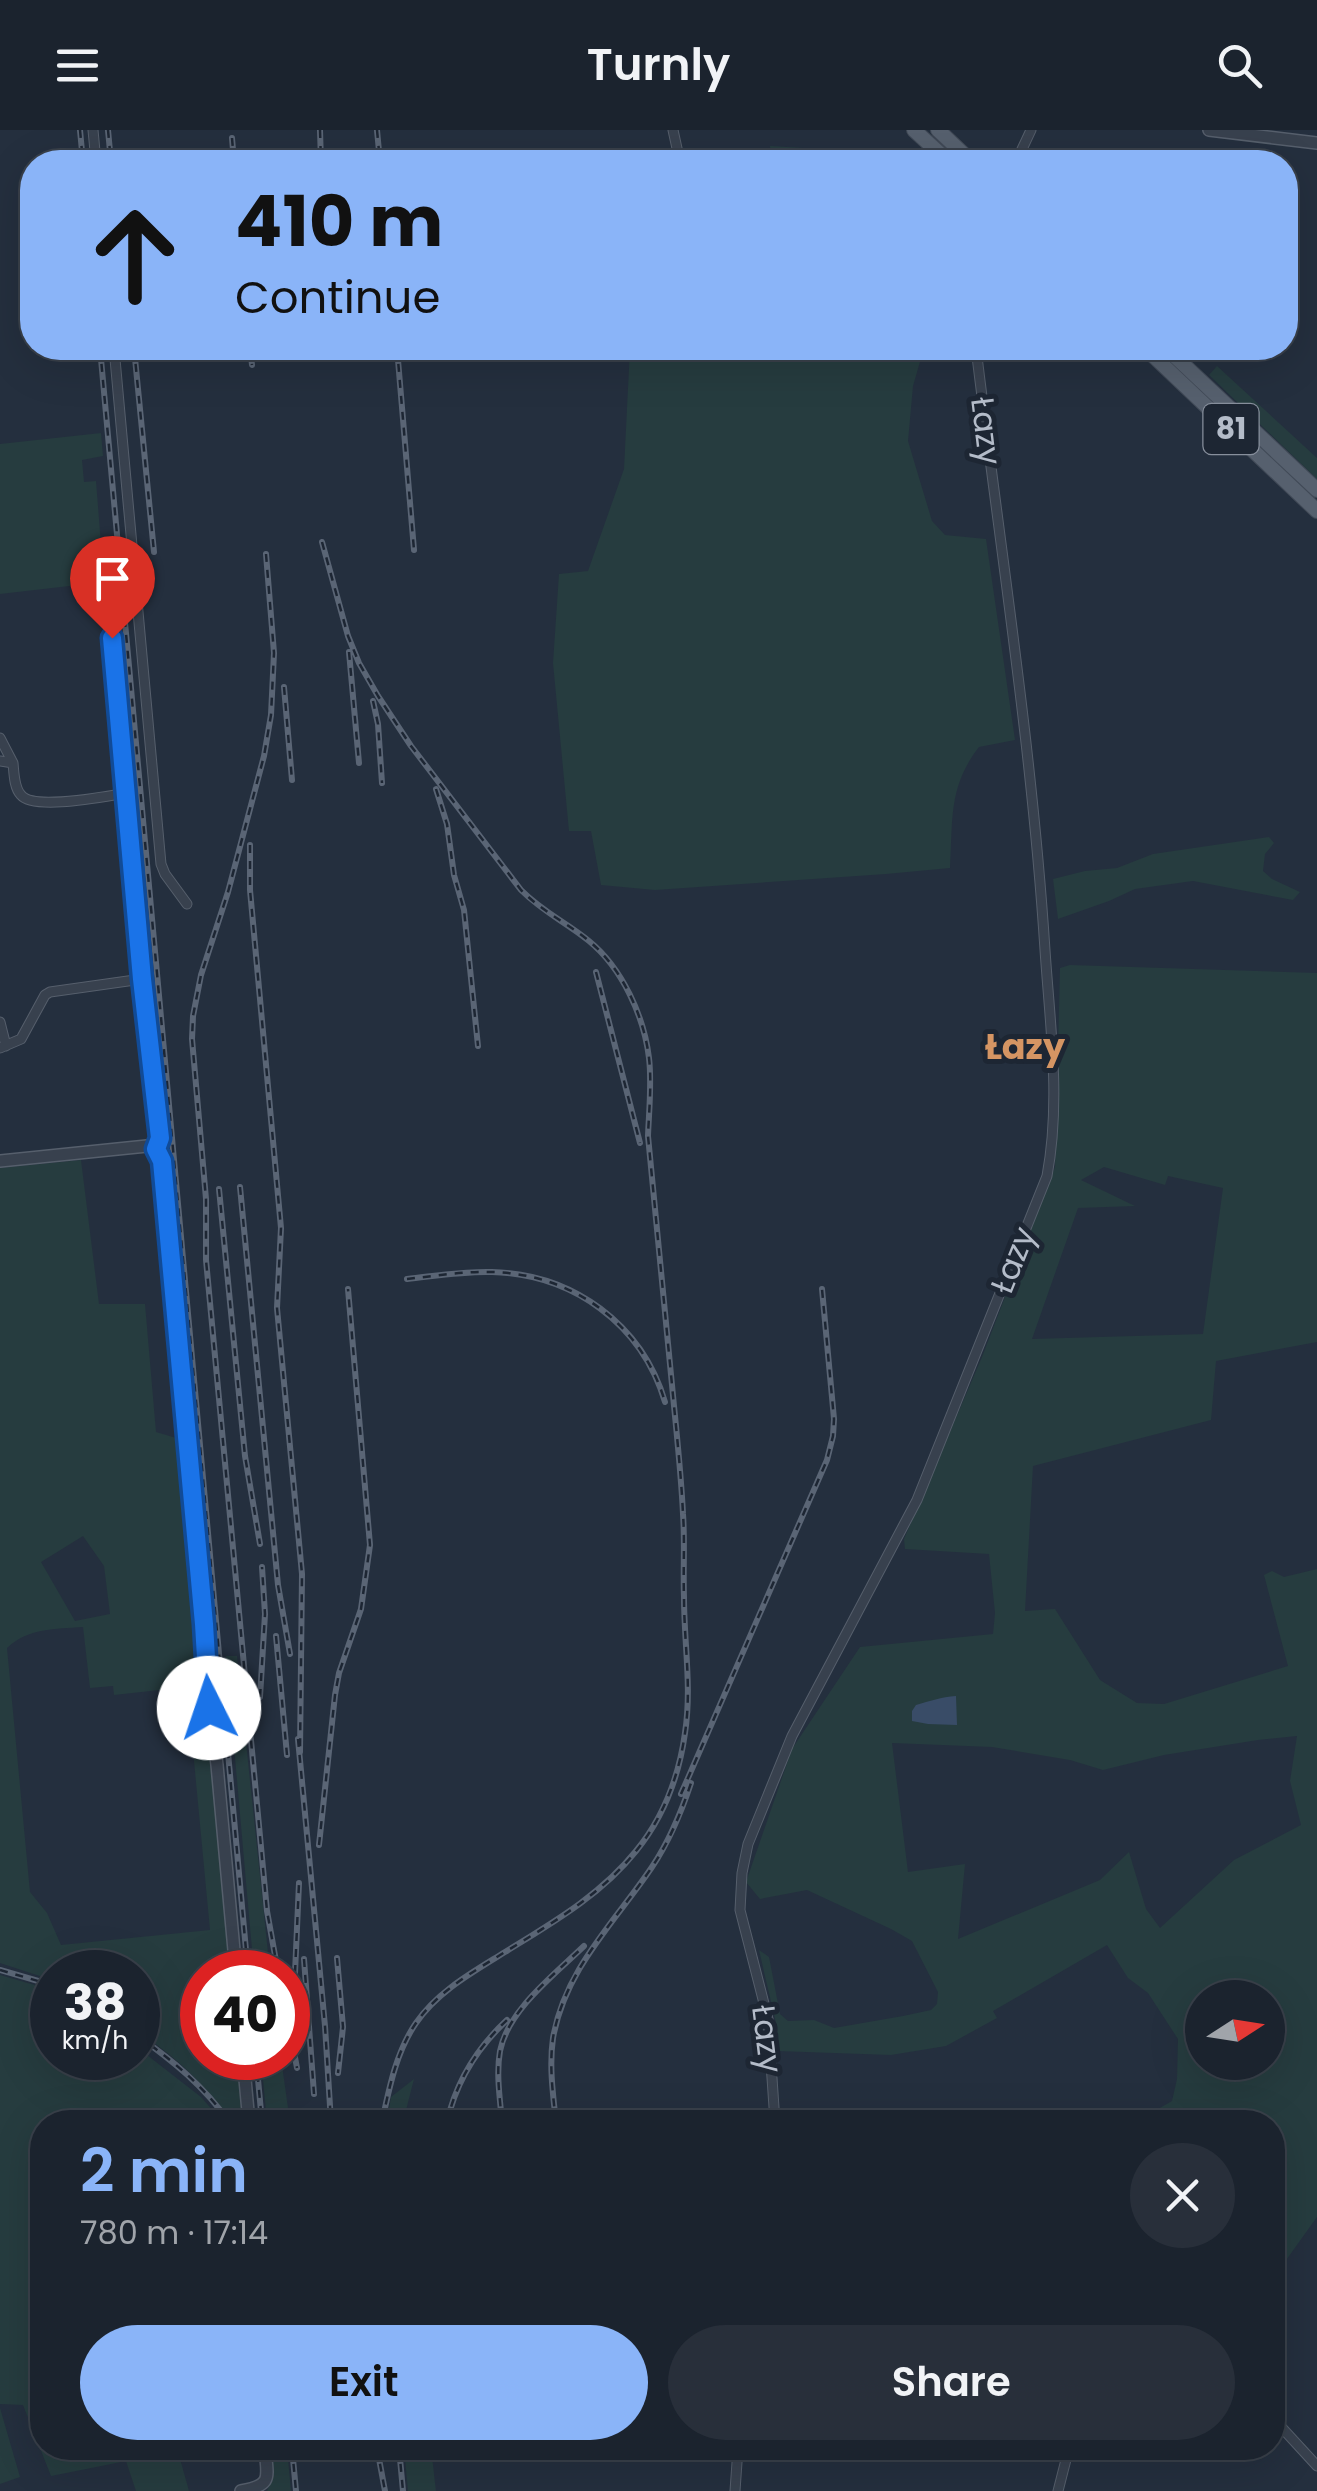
<!DOCTYPE html>
<html lang="en">
<head>
<meta charset="utf-8">
<style>
  :root { --surface:#1b232e; --page:#282f3a; --text:#f1f3f6; --muted:#a0a4aa; --line:#39404a; --accent:#8ab4f8 }
  body { margin:0; font-family:Poppins,sans-serif; background:var(--page); color:var(--text); height:100vh; display:flex; flex-direction:column; font-size:38px; white-space:nowrap }
  * { box-sizing:border-box; margin:0 }
  p { font-size:32px; color:var(--muted) }
  .icon { flex:none; width:55px; height:55px; fill:none; stroke:currentColor; stroke-width:2; stroke-linecap:round; stroke-linejoin:round }
  .map { position:relative; flex:1; overflow:hidden }
  .sheet { position:absolute; left:30px; top:1980px; width:1255px; height:350px; display:flex; flex-direction:column; background:var(--surface); border-radius:40px; box-shadow:0 10px 40px #0002,0 0 0 2px var(--line) }
  .sheet>* { flex:none }
  .top-card { position:absolute; left:20px; top:20px; width:1278px; height:210px; border-radius:40px; box-shadow:0 10px 40px #0002,0 0 0 2px var(--line); background:#8ab4f8; color:#111; overflow:hidden }
  .needle { width:65px; rotate:78deg }
  .fabs { position:absolute; left:1185px; top:1850px; display:grid; gap:20px }
  .fabs a { display:grid; place-items:center; width:100px; height:100px; border-radius:50%; background:var(--surface); box-shadow:0 10px 40px #0002,0 0 0 2px var(--line); font-size:50px }
  .speed { position:absolute; left:30px; top:1820px; display:flex; gap:20px; font-size:50px; font-weight:700; text-align:center }
  .speed>* { display:grid; place-content:center; width:130px; height:130px; border-radius:50%; background:var(--surface); box-shadow:0 10px 40px #0002,0 0 0 2px var(--line); line-height:1 }
  .speed small { font-size:25px; font-weight:400 }
  .speed .limit { border:15px solid #d22; background:#fff; color:#111 }
  .pin { position:absolute; display:grid; place-items:center; width:85px; height:85px; color:#fff; margin:-102px -42px; border-radius:50% 50% 50% 0; rotate:-45deg; box-shadow:0 0 10px #0007 }
  .pin .icon { rotate:45deg }
  .me { position:absolute; width:110px; margin:-55px; rotate:356deg; stroke-linejoin:round; filter:drop-shadow(0 0 8px #0008) }
  .turn { display:flex; align-items:center; gap:35px; height:210px; padding:0 50px; font-size:45px }
  .turn .icon { width:130px; height:130px; stroke-width:2.5 }
  .turn b { display:block; font-size:70px; line-height:85px }
  .round { display:grid; place-items:center; flex:none; width:105px; height:105px; border-radius:52px; background:var(--page) }
  .overview { display:flex; align-items:center; justify-content:space-between; height:170px; padding:0 50px }
  h1 { font-size:60px; font-weight:600; line-height:75px; color:var(--accent) }
  .cta { display:flex; gap:20px; margin-top:auto; padding:20px 50px }
  .cta a { flex:1; height:115px; border-radius:60px; background:var(--accent); color:#111; font-size:40px; font-weight:600; line-height:115px; text-align:center }
  .cta a+a { background:var(--page); color:var(--text) }
  header { display:flex; justify-content:space-between; align-items:center; height:130px; padding:0 50px; background:var(--surface); font-size:45px; font-weight:600 }
  .map>svg:first-child { display:block }
</style>
</head>
<body>
<header><svg class="icon" aria-label="menu" viewBox="0 0 24 24"><path d="M4 6h16M4 12h16M4 18h16"/></svg>Turnly<svg class="icon" aria-label="search" viewBox="0 0 24 24"><circle cx="10" cy="10" r="6"/><path d="M15 15l6 6"/></svg></header>
<div class="map">
<svg width="1317" height="2361" viewBox="0 0 1317 2361">
  <rect width="100%" height="100%" fill="#242f3e"/>
  <path fill="#263c3f" fill-rule="evenodd" d="M770 16 820 19 823 32H772Z
    M630 218H924L913 256 908 311 932 391 945 405 986 409 1015 610 979 617C948 657 953 690 950 738L886 744 655 760 601 755 591 701H569L553 533 559 444 588 441 624 339Z
    M1217 236 1317 328V349L1209 245Z
    M101 303 103 326 82 330 84 352 96 351 104 452 0 464V314Z
    M1269 707 1274 713 1265 724 1263 741 1272 749 1300 762 1293 770 1193 751 1135 759 1109 771 1058 789 1053 749 1085 741 1117 738 1153 724Z
    M1070 835 1317 843V1212L1216 1231 1211 1290 1033 1336 1025 1481 1055 1479 1100 1550 1137 1573 1164 1574 1288 1536 1264 1445 1272 1441 1284 1447 1317 1439V2087L1279 2140 1272 2135V1992H1143L1158 1979 1172 1971 1177 1949 1178 1909 1148 1863 1128 1848 1107 1815 993 1881 997 1888 946 1916 891 1925 777 1921 776 1893 759 1820 769 1827 780 1884 788 1891 814 1890 834 1898 903 1886 931 1880 937 1874 938 1862 912 1811 891 1799 807 1760 760 1769 746 1752 792 1619 860 1517 993 1504 995 1483 989 1424 905 1419 904 1409 982 1227 1055 1037 1060 838ZM1104 1037 1165 1055 1168 1046 1223 1058 1203 1204 1032 1209 1078 1078 1135 1076 1081 1050ZM1297 1606 1290 1651 1301 1695 1234 1730 1160 1798 1146 1779 1129 1722 1100 1750 958 1809 965 1734 908 1742 892 1613 992 1617 1070 1630 1103 1640 1164 1625 1258 1610ZM1202 1868H1268V1932H1202Z
    M81 1030 99 1174H145L156 1302 183 1310 200 1495V1563L215 1659 232 1842H202V1928H240L245 1992H231C207 1955 174 1926 138 1901V1842H52V1850L0 1833V1038ZM83 1406 104 1436 110 1484 75 1491 41 1432ZM83 1497 90 1558 113 1556 114 1565 187 1557 210 1800 61 1815 47 1783 30 1762 7 1518C28 1498 55 1499 83 1497Z
    M226 1526H237L270 1842H254Z
    M0 1845 52 1860V1928H138V1918L201 1967 223 1992H42V2318H177L189 2361H136L126 2331 51 2346 23 2275 0 2274Z
    M261 1928H281L290 1992H267Z
    M414 1949 403 1992H387L391 1967Z
    M0 2278 20 2347 0 2354Z
    M270 2318H287L291 2361H267C275 2347 271 2333 270 2318Z
    M404 2318H431L436 2361H408Z"/>
  <path fill="#394c67" d="M956 1566 957 1595 928 1594 912 1591V1581L916 1575C930 1571 941 1567 956 1566Z"/>
  <g fill="none" stroke-linecap="round" stroke-linejoin="round">
    <defs>
      <path id="minor" d="M93 0 96 32
        M673 0 680 32
        M1016 32 1031 0
        M114 218 161 734 165 744 187 774
        M107 447 142 849 160 1008 156 1019
        M0 608 13 633 0 631
        M13 633C14 643 14 658 21 665 34 681 106 666 127 663
        M0 892 6 916
        M0 918 21 909 45 865 50 862 142 849
        M775 1992 768 1889 740 1780 742 1743 748 1714 792 1606 917 1370 1047 1046C1061 971 1050 895 1045 820 1032 618 1000 418 976 218
        M1272 2287 1317 2336
        M735 2361 738 2318
        M1058 2361 1069 2318"/>
      <path id="tertiary" d="M1209 0 1317 13
        M0 1031 147 1016 156 1019 162 1031 204 1494 206 1546 217 1635 236 1842
        M243 1928 249 1992
        M241 2361C274 2355 267 2347 265 2318"/>
      <path id="primary" d="M914 0 949 32
        M938 0 972 32
        M1145 218 1317 381
        M1166 218 1317 360"/>
    </defs>
    <use href="#minor" stroke="#565f6c" stroke-width="11"/>
    <use href="#tertiary" stroke="#565f6c" stroke-width="14"/>
    <use href="#primary" stroke="#414a57" stroke-width="16"/>
    <use href="#minor" stroke="#38414e" stroke-width="9"/>
    <use href="#tertiary" stroke="#38414e" stroke-width="11"/>
    <use href="#primary" stroke="#56606e" stroke-width="14"/>
    <defs>
      <path id="rail" d="M80 0 83 32
        M108 0 111 32
        M320 0 321 32
        M377 0 380 32
        M232 8 234 32
        M100 218 248 1842
        M134 218 154 422
        M250 218 252 235
        M397 218 414 420
        M322 412 348 506 359 533 378 566 411 616 521 760C544 783 566 792 589 811 622 838 644 886 649 928 652 953 649 980 648 1006 656 1089 664 1172 672 1255 676 1298 681 1341 683 1384 685 1412 683 1440 684 1467 684 1514 692 1557 685 1603 679 1646 663 1688 636 1721 601 1765 552 1793 505 1822 473 1842 438 1861 416 1893 396 1922 389 1959 382 1992
        M266 424 274 523 271 585 264 626 228 762 201 845 193 886 192 909 206 1069V1130L267 1781 278 1842
        M349 522 359 633
        M284 557 292 650
        M373 571 378 594 382 653
        M436 659 447 694 454 745 464 780 478 916
        M250 715V760L281 1098 277 1178 302 1444 300 1622
        M596 842 640 1013
        M240 1057 278 1455 290 1524
        M219 1059 245 1326 260 1414
        M407 1149C435 1146 464 1141 492 1142 573 1144 642 1194 665 1272
        M276 1506 287 1625
        M260 1567 265 1484 262 1437
        M298 1609 325 1896 331 1992
        M681 1664 827 1330 833 1306 834 1289 822 1159
        M319 1715 335 1565 339 1543 361 1479 370 1415 348 1159
        M337 1828 343 1897 338 1943
        M304 1829 314 1964
        M0 1840 52 1855
        M295 1843 299 1753
        M288 1889 297 1938
        M138 1906C172 1930 205 1957 229 1992
        M256 1928 262 1992
        M447 1992C456 1952 477 1918 507 1890
        M502 1992C500 1969 496 1944 500 1921 508 1880 555 1844 584 1816
        M556 1992C553 1965 549 1936 553 1908 565 1839 615 1792 652 1737 670 1710 681 1683 691 1653
        M292 2318 296 2361
        M377 2318 385 2361
        M399 2318 403 2361"/>
    </defs>
    <use href="#rail" stroke="#5a6575" stroke-width="6"/>
    <use href="#rail" stroke="#1d2633" stroke-width="2.5" stroke-dasharray="8" stroke-linecap="butt"/>
  </g>
  <g fill="none" stroke-linecap="round" stroke-linejoin="round">
    <defs>
      <path id="route" d="M112 508 142 849 160 1008 156 1019 162 1031 204 1494 209 1578"/>
    </defs>
    <use href="#route" stroke="#114b97" stroke-width="25"/>
    <use href="#route" stroke="#1a73e8" stroke-width="18"/>
  </g>
  <g text-anchor="middle" stroke-width="10" stroke-linejoin="round" paint-order="stroke">
    <rect fill="#1d2633" stroke="#878f9c" stroke-width="2.5" x="1203.5" y="274" width="55" height="50" rx="8"/>
    <g font-size="30" font-weight="bold" fill="#b4bcc9">
      <text x="1231" y="309">81</text>
    </g>
    <g font-size="32" fill="#b4bcc9" stroke="#1d2633">
      <text transform="translate(986 301) rotate(83)" y="11">Łazy</text>
      <text transform="translate(1013 1130) rotate(-68)" y="11">Łazy</text>
      <text transform="translate(767 1909) rotate(83)" y="11">Łazy</text>
    </g>
    <g font-size="35" font-weight="bold" fill="#d59563" stroke="#1d2633">
      <text x="1025" y="929">Łazy</text>
    </g>
  </g>
</svg>
<div class="fabs">
<a><svg class="needle" viewBox="-14 -14 28 28"><path d="M0-13l5 13h-10z" fill="#e53935"/><path d="M0 13l5-13h-10z" fill="#a0a4aa"/></svg></a>
</div>
<div class="speed"><div>38<small>km/h</small></div><div class="limit">40</div></div>
<div class="pin" style="left:112px;top:508px;background:#d93025"><svg class="icon" aria-label="arrive" viewBox="0 0 24 24"><path d="M6 21V4h12l-3 4 3 4H6"/></svg></div>
<svg class="me" style="left:209px;top:1578px" viewBox="-20 -20 40 40"><circle r="19" fill="#fff"/><path d="M0-13L10 11 0 6-10 11z" fill="#1a73e8"/></svg>
<div class="top-card">
<div class="turn"><svg class="icon" aria-label="ahead" viewBox="0 0 24 24"><path d="M12 20V5M6 11l6-6 6 6"/></svg><div><b>410 m</b>Continue</div></div>
</div>
<section class="sheet">
<div class="overview"><div><h1>2 min</h1><p>780 m · 17:14</p></div><a class="round"><svg class="icon" aria-label="close" viewBox="0 0 24 24"><path d="M6 6l12 12M18 6L6 18"/></svg></a></div>
<div class="cta"><a>Exit</a><a>Share</a></div>
</section>
</div>
</body>
</html>
